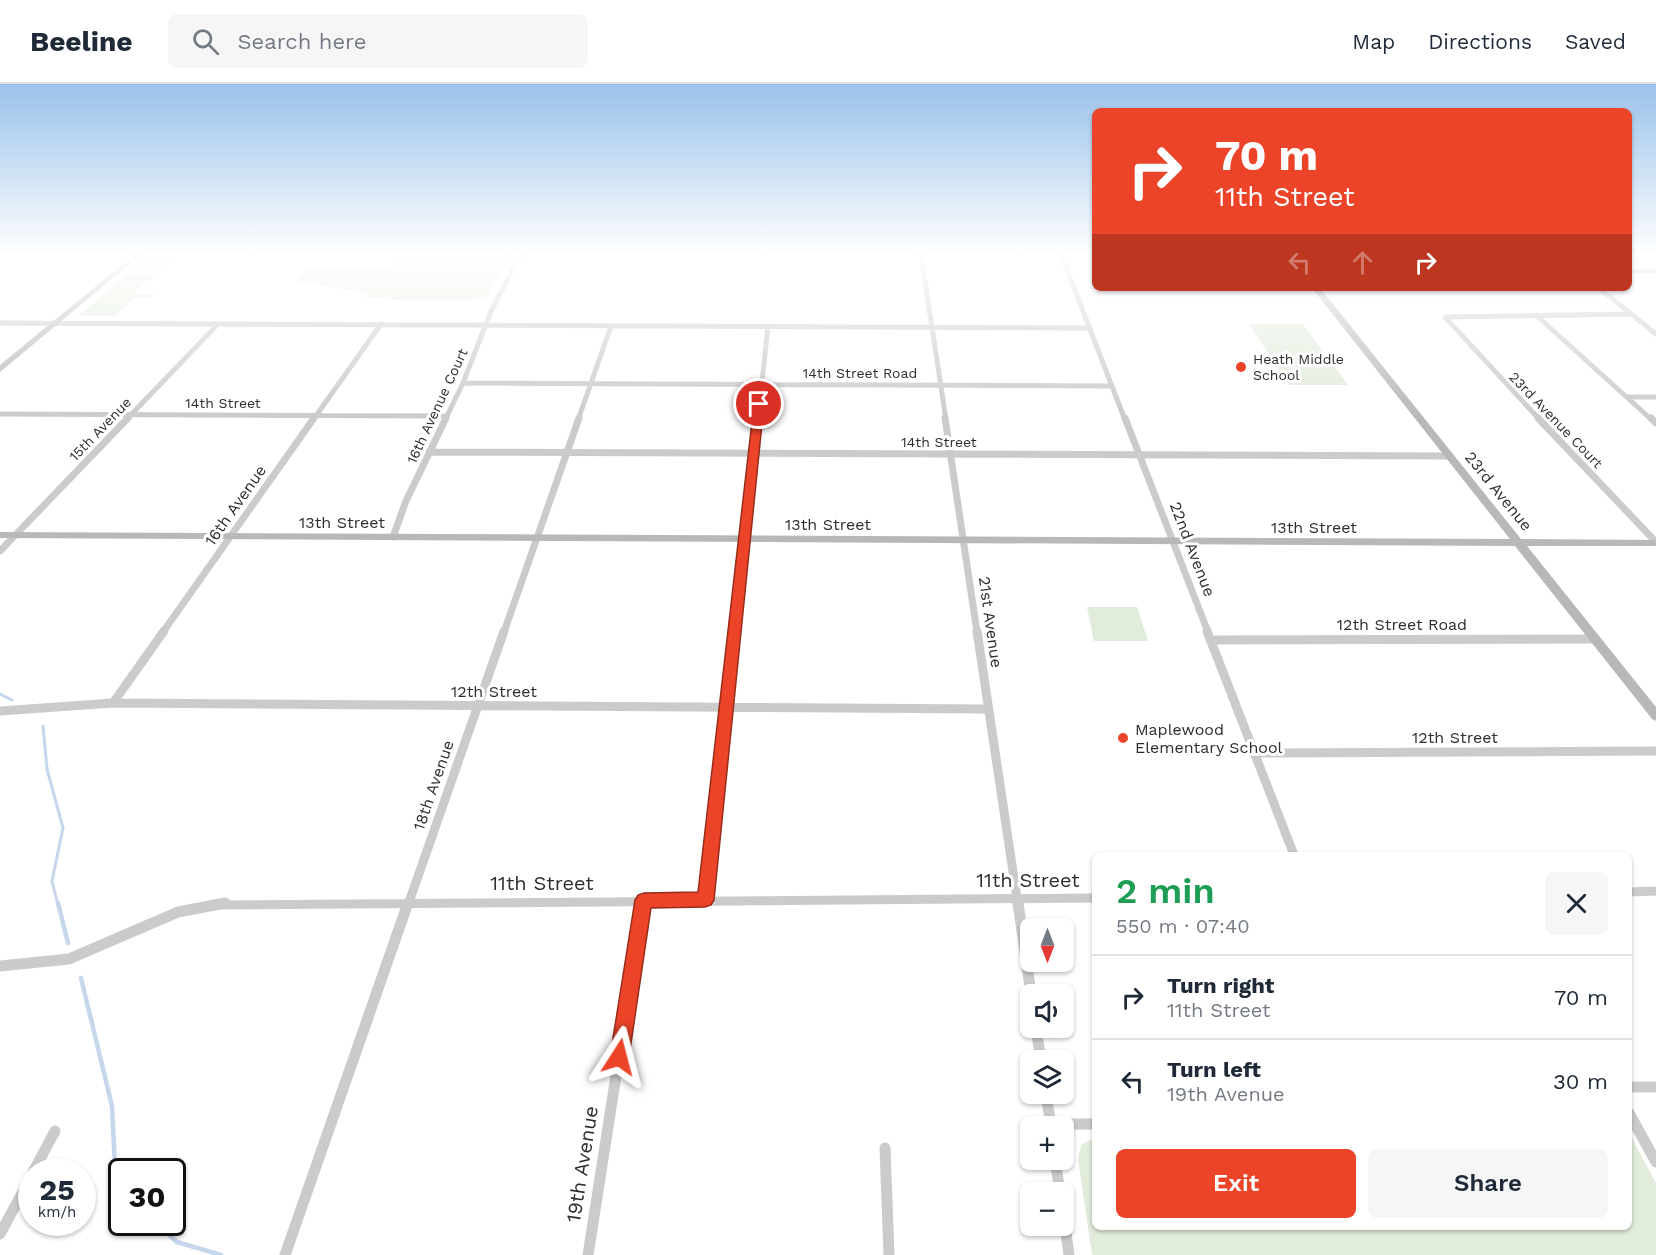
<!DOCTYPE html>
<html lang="en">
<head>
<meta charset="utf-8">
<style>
  :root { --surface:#fff; --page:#f6f6f7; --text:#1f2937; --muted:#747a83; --line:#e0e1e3; --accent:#ec4429 }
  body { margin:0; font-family:"Work Sans",sans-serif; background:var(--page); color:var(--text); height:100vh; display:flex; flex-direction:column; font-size:22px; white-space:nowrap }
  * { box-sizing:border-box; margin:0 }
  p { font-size:20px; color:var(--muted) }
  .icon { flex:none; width:33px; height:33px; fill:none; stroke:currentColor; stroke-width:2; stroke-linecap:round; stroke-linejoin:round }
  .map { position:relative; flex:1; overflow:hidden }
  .side { position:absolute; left:1092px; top:768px; width:540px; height:378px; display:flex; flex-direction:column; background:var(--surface); border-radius:9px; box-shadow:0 2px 4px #0004 }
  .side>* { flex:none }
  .guide { position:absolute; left:1092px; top:24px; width:540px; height:183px; border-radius:9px; box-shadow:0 2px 4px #0004; background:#ec4429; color:#fff; overflow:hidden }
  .needle { width:39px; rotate:180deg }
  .fabs { position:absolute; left:1020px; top:834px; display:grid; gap:12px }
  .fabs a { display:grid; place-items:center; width:54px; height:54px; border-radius:9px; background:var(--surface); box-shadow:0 2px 4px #0004; font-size:30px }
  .speed { position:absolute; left:18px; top:1074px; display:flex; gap:12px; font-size:30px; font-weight:700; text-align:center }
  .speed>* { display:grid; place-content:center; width:78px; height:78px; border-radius:50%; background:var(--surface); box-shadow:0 2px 4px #0004; line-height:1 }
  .speed small { font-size:15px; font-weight:400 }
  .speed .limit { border:3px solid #111; border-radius:9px; background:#fff; color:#111 }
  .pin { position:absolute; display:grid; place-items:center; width:51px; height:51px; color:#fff; margin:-26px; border:3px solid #fff; border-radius:50%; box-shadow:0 2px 6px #0007 }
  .me { position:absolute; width:66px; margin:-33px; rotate:9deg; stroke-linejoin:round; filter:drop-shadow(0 0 4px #0008) }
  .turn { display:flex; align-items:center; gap:21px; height:126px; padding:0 24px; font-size:27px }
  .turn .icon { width:78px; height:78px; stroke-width:2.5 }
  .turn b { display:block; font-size:42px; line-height:51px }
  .lanes { display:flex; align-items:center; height:57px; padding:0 24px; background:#0003; justify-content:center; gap:30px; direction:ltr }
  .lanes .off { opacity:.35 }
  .round { display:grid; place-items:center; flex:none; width:63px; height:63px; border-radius:9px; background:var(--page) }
  .headline { display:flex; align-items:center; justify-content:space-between; height:102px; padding:0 24px }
  h1 { font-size:36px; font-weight:600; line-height:45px; color:#1e9e55 }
  .cta { display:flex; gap:12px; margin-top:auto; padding:12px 24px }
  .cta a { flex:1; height:69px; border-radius:9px; background:var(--accent); color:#fff; font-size:24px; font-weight:600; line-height:69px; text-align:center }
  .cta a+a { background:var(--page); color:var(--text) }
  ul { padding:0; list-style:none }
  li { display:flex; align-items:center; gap:18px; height:84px; padding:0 24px; border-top:2px solid var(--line) }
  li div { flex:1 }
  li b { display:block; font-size:22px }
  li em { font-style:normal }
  header { display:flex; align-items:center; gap:36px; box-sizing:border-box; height:84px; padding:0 30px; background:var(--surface); border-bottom:2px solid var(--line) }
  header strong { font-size:28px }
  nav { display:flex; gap:33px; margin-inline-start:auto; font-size:21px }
  .search { width:420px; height:54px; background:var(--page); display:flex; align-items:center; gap:15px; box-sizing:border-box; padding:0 21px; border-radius:9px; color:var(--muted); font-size:22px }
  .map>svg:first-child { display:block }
</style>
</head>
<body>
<header>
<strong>Beeline</strong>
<div class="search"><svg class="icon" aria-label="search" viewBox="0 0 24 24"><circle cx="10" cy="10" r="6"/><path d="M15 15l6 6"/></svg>Search here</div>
<nav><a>Map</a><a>Directions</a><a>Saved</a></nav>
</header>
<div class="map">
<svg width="1656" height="1171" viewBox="0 0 1656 1171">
  <rect width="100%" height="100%" fill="#fff"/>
  <path fill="#e1ecdb" d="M152 170H178L157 188H131Z
    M399 170H510L486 215 388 216V214H366L369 209 295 197 305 186H387Z
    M129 189 156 190 133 209 154 210 150 214H135L114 232H78Z
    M1249 240H1303L1348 301H1289Z
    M1087 523H1137L1148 557H1094Z
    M1629 1049 1656 1099V1171H1092L1078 1075 1081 1061 1095 1054V1143H1629Z"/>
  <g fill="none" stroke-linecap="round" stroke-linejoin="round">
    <path stroke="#c6d6ed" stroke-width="3" d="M0 610 12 616
      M43 642 47 685 63 744 52 797 58 821"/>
    <path stroke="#c6d6ed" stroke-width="4.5" d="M58 819 68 859
      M81 894 112 1022 115 1083 122 1095
      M154 1138 177 1158 221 1171"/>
    <path stroke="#cbcbcb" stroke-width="5" d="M921 170 946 336
      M1061 170 1125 336
      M1599 204 1656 250
      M1536 231 1652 336
      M0 239 1090 244
      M463 299 1112 302
      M1627 313H1656
      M0 330 446 332
      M126 336 218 240
      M313 336 381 240
      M445 336 463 299 491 227 521 170
      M578 336 611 242
      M758 336 768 242
      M1540 336 1445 233 1631 230"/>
    <path stroke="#cbcbcb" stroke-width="7" d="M945 334 977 548
      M1125 334 1208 548
      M1538 334 1656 458
      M1651 334 1656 339
      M429 368 1449 372
      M393 453 406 417 446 334
      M0 467 128 334
      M163 548 314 334
      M504 548 579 334
      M734 548 758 334"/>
    <path stroke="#cbcbcb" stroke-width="9" d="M977 547 1018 821
      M1207 547 1294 771
      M1210 556 1594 555
      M113 619 164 547
      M0 627 113 619 987 625
      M1254 669 1656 667
      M1629 808 1656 807
      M705 816 735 547
      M217 821 1095 814
      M408 821 504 547
      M643 821 644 816"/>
    <path stroke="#cbcbcb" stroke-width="11" d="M1018 819 1031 910
      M0 882 69 875 178 828 225 819
      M1036 944 1041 976
      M1629 1003H1656
      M1046 1010 1051 1042
      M1629 1029 1656 1078
      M1051 1040H1095
      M885 1064 889 1171
      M1055 1076 1060 1108
      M33 1088 55 1047
      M1064 1134 1069 1171
      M0 1150 32 1091
      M285 1171 408 819
      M588 1171 643 819"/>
    <path fill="#b8b8b8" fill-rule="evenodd" d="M135 170H142L0 288V281Z
      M1629 185H1656V189H1629Z
      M1312 204H1320L1521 455 1656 456V462H1527L1656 623V637L1652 635 1515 462 0 454V448L1510 455Z"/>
  </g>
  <linearGradient id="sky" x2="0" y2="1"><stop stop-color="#9ac2ea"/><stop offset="0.51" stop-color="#fff"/><stop offset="1" stop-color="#fff" stop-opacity="0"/></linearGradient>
  <rect width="1656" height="334" fill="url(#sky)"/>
  <path fill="#ec4429" stroke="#992c1b" stroke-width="1.5" d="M759 317 764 320 714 816 711 821 705 823 651 824 629 973 626 980 619 982 612 980 610 973 635 816 638 811 644 809 698 808 754 320Z"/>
  <g fill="#ec4429" stroke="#fff" stroke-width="2">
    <circle cx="1241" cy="283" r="6"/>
    <circle cx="1123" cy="654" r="6"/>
  </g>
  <g text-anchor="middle" stroke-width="6" stroke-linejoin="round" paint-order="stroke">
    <g font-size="14" fill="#2e2e2e" stroke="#fff" text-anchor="start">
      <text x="1253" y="280">Heath Middle<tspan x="1253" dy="16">School</tspan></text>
    </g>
    <g font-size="14" fill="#2e2e2e" stroke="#fff">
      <text x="860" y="294">14th Street Road</text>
      <text x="223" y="324">14th Street</text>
      <text transform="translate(437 322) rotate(-65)" y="5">16th Avenue Court</text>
      <text transform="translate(1556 336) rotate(46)" y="5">23rd Avenue Court</text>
      <text transform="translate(100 345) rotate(-46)" y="5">15th Avenue</text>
      <text x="939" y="363">14th Street</text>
    </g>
    <g font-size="16" fill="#2e2e2e" stroke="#fff">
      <text transform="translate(1499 407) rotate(51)" y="6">23rd Avenue</text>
      <text transform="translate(235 421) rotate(-55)" y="6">16th Avenue</text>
      <text x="342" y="444">13th Street</text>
      <text x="828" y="446">13th Street</text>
      <text x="1314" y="449">13th Street</text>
      <text transform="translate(1193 465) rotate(69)" y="6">22nd Avenue</text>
      <text transform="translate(991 538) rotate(82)" y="6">21st Avenue</text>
      <text x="1402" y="546">12th Street Road</text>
      <text x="494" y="613">12th Street</text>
      <text x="1455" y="659">12th Street</text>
      <text transform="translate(433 701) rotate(-71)" y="6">18th Avenue</text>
    </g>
    <g font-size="16" fill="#2e2e2e" stroke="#fff" text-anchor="start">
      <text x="1135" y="651">Maplewood<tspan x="1135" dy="18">Elementary School</tspan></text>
    </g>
    <g font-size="20" fill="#2e2e2e" stroke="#fff">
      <text x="1028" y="803">11th Street</text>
      <text x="542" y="806">11th Street</text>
      <text transform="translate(582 1080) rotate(-81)" y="7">19th Avenue</text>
    </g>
  </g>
</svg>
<div class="fabs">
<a><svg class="needle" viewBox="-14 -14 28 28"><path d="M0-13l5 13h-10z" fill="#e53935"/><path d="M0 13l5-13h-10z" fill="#747a83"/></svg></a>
<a><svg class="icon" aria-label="sound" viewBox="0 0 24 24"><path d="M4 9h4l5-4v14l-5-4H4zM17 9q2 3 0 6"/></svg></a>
<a><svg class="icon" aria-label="layers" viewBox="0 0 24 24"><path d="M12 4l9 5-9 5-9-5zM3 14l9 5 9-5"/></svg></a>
<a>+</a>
<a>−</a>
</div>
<div class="speed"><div>25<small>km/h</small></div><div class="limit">30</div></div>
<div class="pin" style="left:759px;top:320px;background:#d93025"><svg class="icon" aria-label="arrive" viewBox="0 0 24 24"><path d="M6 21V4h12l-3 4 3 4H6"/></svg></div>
<svg class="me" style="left:619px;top:973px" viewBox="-20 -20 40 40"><path d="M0-17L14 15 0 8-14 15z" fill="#ec4429" stroke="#fff" stroke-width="4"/></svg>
<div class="guide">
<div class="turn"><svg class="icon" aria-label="right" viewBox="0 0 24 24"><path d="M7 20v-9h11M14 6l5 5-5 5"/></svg><div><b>70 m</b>11th Street</div></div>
<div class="lanes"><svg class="icon off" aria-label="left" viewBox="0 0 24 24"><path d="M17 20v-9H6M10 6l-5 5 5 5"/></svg><svg class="icon off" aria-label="ahead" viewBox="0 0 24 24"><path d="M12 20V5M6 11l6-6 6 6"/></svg><svg class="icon" aria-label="right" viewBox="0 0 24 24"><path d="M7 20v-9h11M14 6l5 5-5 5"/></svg></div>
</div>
<section class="side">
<div class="headline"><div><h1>2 min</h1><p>550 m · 07:40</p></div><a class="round"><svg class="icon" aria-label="close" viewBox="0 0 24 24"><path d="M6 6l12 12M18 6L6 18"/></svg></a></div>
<ul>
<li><svg class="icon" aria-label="right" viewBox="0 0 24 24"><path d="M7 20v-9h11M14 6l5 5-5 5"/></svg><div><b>Turn right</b><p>11th Street</p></div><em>70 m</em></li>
<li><svg class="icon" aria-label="left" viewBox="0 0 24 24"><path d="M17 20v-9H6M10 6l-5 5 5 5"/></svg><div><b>Turn left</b><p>19th Avenue</p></div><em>30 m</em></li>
</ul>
<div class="cta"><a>Exit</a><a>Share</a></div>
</section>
</div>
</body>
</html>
